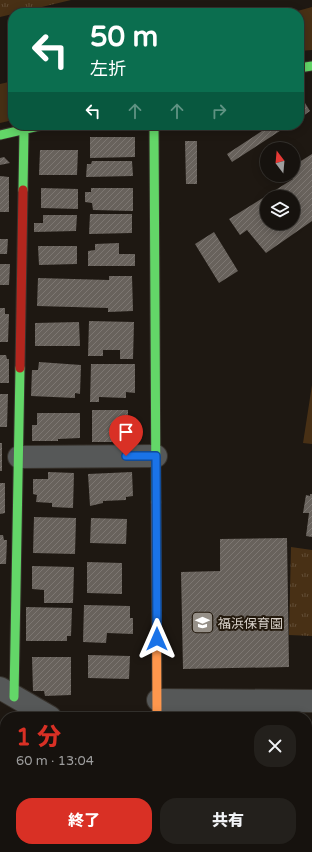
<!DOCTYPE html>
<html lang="ja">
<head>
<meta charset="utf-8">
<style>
  :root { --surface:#16120e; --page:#23201c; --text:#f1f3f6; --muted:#9e9e9e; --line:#35322e; --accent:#d93025 }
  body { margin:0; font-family:"Varela Round","Noto Sans JP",sans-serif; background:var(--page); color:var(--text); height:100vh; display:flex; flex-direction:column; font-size:15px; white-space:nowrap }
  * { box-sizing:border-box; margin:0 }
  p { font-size:13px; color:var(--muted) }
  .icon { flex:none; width:22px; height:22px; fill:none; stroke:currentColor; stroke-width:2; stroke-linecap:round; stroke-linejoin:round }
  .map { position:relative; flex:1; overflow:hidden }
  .details { position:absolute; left:0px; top:712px; width:312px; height:140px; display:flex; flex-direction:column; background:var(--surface); border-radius:16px 16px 0 0; box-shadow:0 2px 10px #0003,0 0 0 1px var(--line) }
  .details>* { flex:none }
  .banner { position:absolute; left:8px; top:8px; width:296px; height:122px; border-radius:16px; box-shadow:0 2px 10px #0003,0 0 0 1px var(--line); background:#0b6e4f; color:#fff; overflow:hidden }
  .needle { width:26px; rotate:344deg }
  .buttons { position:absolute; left:260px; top:142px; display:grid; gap:8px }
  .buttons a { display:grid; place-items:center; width:40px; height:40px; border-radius:50%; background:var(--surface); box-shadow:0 2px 10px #0003,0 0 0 1px var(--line); font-size:20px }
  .pin { position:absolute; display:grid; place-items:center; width:34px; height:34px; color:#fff; margin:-41px -17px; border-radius:50% 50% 50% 0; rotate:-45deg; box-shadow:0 0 4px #0007 }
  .pin .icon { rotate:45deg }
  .me { position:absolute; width:44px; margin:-22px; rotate:0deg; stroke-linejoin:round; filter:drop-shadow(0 0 3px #0008) }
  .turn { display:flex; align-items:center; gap:14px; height:84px; padding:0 16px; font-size:18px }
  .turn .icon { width:52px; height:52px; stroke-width:2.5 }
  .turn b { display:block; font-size:28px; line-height:34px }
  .lanes { display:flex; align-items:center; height:38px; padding:0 16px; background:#0003; justify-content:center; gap:20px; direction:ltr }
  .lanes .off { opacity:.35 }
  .round { display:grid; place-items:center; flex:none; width:42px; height:42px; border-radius:16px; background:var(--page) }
  .headline { display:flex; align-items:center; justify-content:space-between; height:68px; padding:0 16px }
  h1 { font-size:24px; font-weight:800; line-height:30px; color:var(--accent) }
  .button { display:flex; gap:8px; margin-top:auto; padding:8px 16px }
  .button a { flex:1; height:46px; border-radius:16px; background:var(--accent); color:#fff; font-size:16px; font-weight:800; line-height:46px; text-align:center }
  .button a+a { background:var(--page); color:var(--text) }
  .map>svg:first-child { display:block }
</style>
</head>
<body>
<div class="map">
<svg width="312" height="852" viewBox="0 0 312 852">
  <defs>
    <pattern id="park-tufts" width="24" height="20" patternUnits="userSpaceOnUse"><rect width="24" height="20" fill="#483015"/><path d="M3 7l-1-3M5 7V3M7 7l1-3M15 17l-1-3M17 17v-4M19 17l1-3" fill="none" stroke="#624d36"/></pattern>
    <pattern id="building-hatch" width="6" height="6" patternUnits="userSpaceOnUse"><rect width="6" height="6" fill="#68625c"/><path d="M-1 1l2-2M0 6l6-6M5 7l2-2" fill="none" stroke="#7d7772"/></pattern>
  </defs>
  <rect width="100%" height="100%" fill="#1e1812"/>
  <path fill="#483015" d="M312 7V50L299 51V13H290Z
    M13 81V120L0 123V84Z
    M312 385V444L303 443Z"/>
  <path fill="url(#park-tufts)" d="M0 0H71L0 17Z
    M291 547 312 550V636L289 635Z"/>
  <path fill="url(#building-hatch)" fill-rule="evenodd" d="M305 103 310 111 299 119V107Z
    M271 125H289L232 162 227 154Z
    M90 137H135V157L90 158Z
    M185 141H197V184H186Z
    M40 150H78L77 175H39Z
    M312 154V221L266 253 247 230 240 235 229 219 293 179 290 175H293V166ZM267 197H293V223H267Z
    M4 157 10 163 0 165V158Z
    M92 161H132L133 176 86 177 87 164H91Z
    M0 176 9 177V212H0Z
    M41 188 78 189V209L41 208Z
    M91 188H133V211L93 210 92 203 85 202V192H91Z
    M90 214H132V233L89 234Z
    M43 215H77L76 231 34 232V223H43Z
    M214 232 238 271 219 283 195 244Z
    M0 239H8L7 254H0Z
    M119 243V254H135V266H88V251L95 250V244Z
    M38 246H77V264L39 265Z
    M0 264H10L9 285H0Z
    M109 276H132L133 311 108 312V308L37 306 38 278 109 280Z
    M0 308H5V314H9L8 342H0Z
    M89 321 134 322 133 359H120V350H103V356H88Z
    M79 322 80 346H35V323Z
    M0 355H6L7 359H9V383H0Z
    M39 362 81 365 80 394 75 393V398L31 396 32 370H38Z
    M91 364H135V393L126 392V398L99 397V402H90Z
    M0 394H8L7 427H0Z
    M92 410H128V416L130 417 128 442H92Z
    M37 413H80V438L58 439V441H32V425H37Z
    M0 443H2V471H0Z
    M48 472 74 473 73 508 52 507V503L36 502 37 495 33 494V479H48Z
    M132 472 133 496 126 497V500L103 501V503L90 506 88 474Z
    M0 483H5V513L0 514Z
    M310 494H312V537L306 536 309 513H303L306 495 310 496Z
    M34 517 76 518 75 554 33 553Z
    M91 518 127 519 126 544 90 543Z
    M0 535H3L4 540H7L6 564H0Z
    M287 538 289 667 183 669 181 572 220 571V539Z
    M87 562 122 563V594L87 593Z
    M32 566 74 567 73 603H44V590L32 589Z
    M84 605 130 606V618H133V634L107 633 106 643 83 642Z
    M26 607 72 608 71 636H67V641H26Z
    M88 655 130 656 129 679 88 678Z
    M32 657H71V695L45 696 44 691H33Z
    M307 726H312V850H262V847H307Z
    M5 751V788L0 785V759Z
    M0 823 5 826V847H41L49 852H0Z
    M179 847H236V852H180Z"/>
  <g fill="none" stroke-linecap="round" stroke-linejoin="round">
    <defs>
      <path id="street" d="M19 457 156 456
        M0 688 50 717
        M158 700 312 701"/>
      <path id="fast" d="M299 68 312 66
        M154 125 156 502
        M0 135 43 125
        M23 190 24 130
        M14 697 20 368
        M155 847V852"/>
      <path id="slow" d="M156 502 157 717"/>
      <path id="jam" d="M20 368 23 190"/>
    </defs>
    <use href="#street" stroke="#37322c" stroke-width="24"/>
    <use href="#fast" stroke="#37322c" stroke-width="11"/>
    <use href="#slow" stroke="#37322c" stroke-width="11"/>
    <use href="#jam" stroke="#37322c" stroke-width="11"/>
    <use href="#street" stroke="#565858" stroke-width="22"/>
    <use href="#fast" stroke="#63d668" stroke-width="9"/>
    <use href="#slow" stroke="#ff974d" stroke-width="9"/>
    <use href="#jam" stroke="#b3261e" stroke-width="9"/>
  </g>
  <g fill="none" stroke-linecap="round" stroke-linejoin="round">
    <defs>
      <path id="route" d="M126 456H156L157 639"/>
    </defs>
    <use href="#route" stroke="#114b97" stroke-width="10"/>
    <use href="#route" stroke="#1a73e8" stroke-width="7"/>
  </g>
  <defs>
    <symbol id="school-square" viewBox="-11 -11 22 22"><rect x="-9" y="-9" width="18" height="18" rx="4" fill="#969088" stroke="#23190d"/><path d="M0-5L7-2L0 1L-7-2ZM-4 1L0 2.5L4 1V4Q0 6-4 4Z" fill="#fff"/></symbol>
  </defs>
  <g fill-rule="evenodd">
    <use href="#school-square" x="190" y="610" width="25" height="25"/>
  </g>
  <g text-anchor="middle" stroke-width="4" stroke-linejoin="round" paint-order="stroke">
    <g font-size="13" fill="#d7d0c8" stroke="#23190d" text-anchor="start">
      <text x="218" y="628">福浜保育園</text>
    </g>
  </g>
</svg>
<div class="buttons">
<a><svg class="needle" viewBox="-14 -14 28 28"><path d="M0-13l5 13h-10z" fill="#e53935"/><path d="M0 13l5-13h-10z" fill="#9e9e9e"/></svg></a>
<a><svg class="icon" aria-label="layers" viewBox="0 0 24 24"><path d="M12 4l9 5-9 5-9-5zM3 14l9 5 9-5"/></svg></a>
</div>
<div class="pin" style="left:126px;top:456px;background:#d93025"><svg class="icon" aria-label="arrive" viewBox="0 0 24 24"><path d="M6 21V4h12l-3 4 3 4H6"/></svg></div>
<svg class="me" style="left:157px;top:639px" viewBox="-20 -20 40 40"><path d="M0-17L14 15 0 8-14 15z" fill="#1a73e8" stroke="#fff" stroke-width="4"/></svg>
<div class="banner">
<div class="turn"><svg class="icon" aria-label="left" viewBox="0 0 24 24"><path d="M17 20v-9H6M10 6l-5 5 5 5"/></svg><div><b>50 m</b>左折</div></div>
<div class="lanes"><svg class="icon" aria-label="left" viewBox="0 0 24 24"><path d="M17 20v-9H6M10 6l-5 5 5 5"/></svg><svg class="icon off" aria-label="ahead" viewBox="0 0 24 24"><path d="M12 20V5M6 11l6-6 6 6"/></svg><svg class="icon off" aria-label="ahead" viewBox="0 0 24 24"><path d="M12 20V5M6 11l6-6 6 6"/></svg><svg class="icon off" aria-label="right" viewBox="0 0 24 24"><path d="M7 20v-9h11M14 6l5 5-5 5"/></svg></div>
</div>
<section class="details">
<div class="headline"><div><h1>1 分</h1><p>60 m · 13:04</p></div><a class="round"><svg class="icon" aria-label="close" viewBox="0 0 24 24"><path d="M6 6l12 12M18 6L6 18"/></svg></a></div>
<div class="button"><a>終了</a><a>共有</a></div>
</section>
</div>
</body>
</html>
